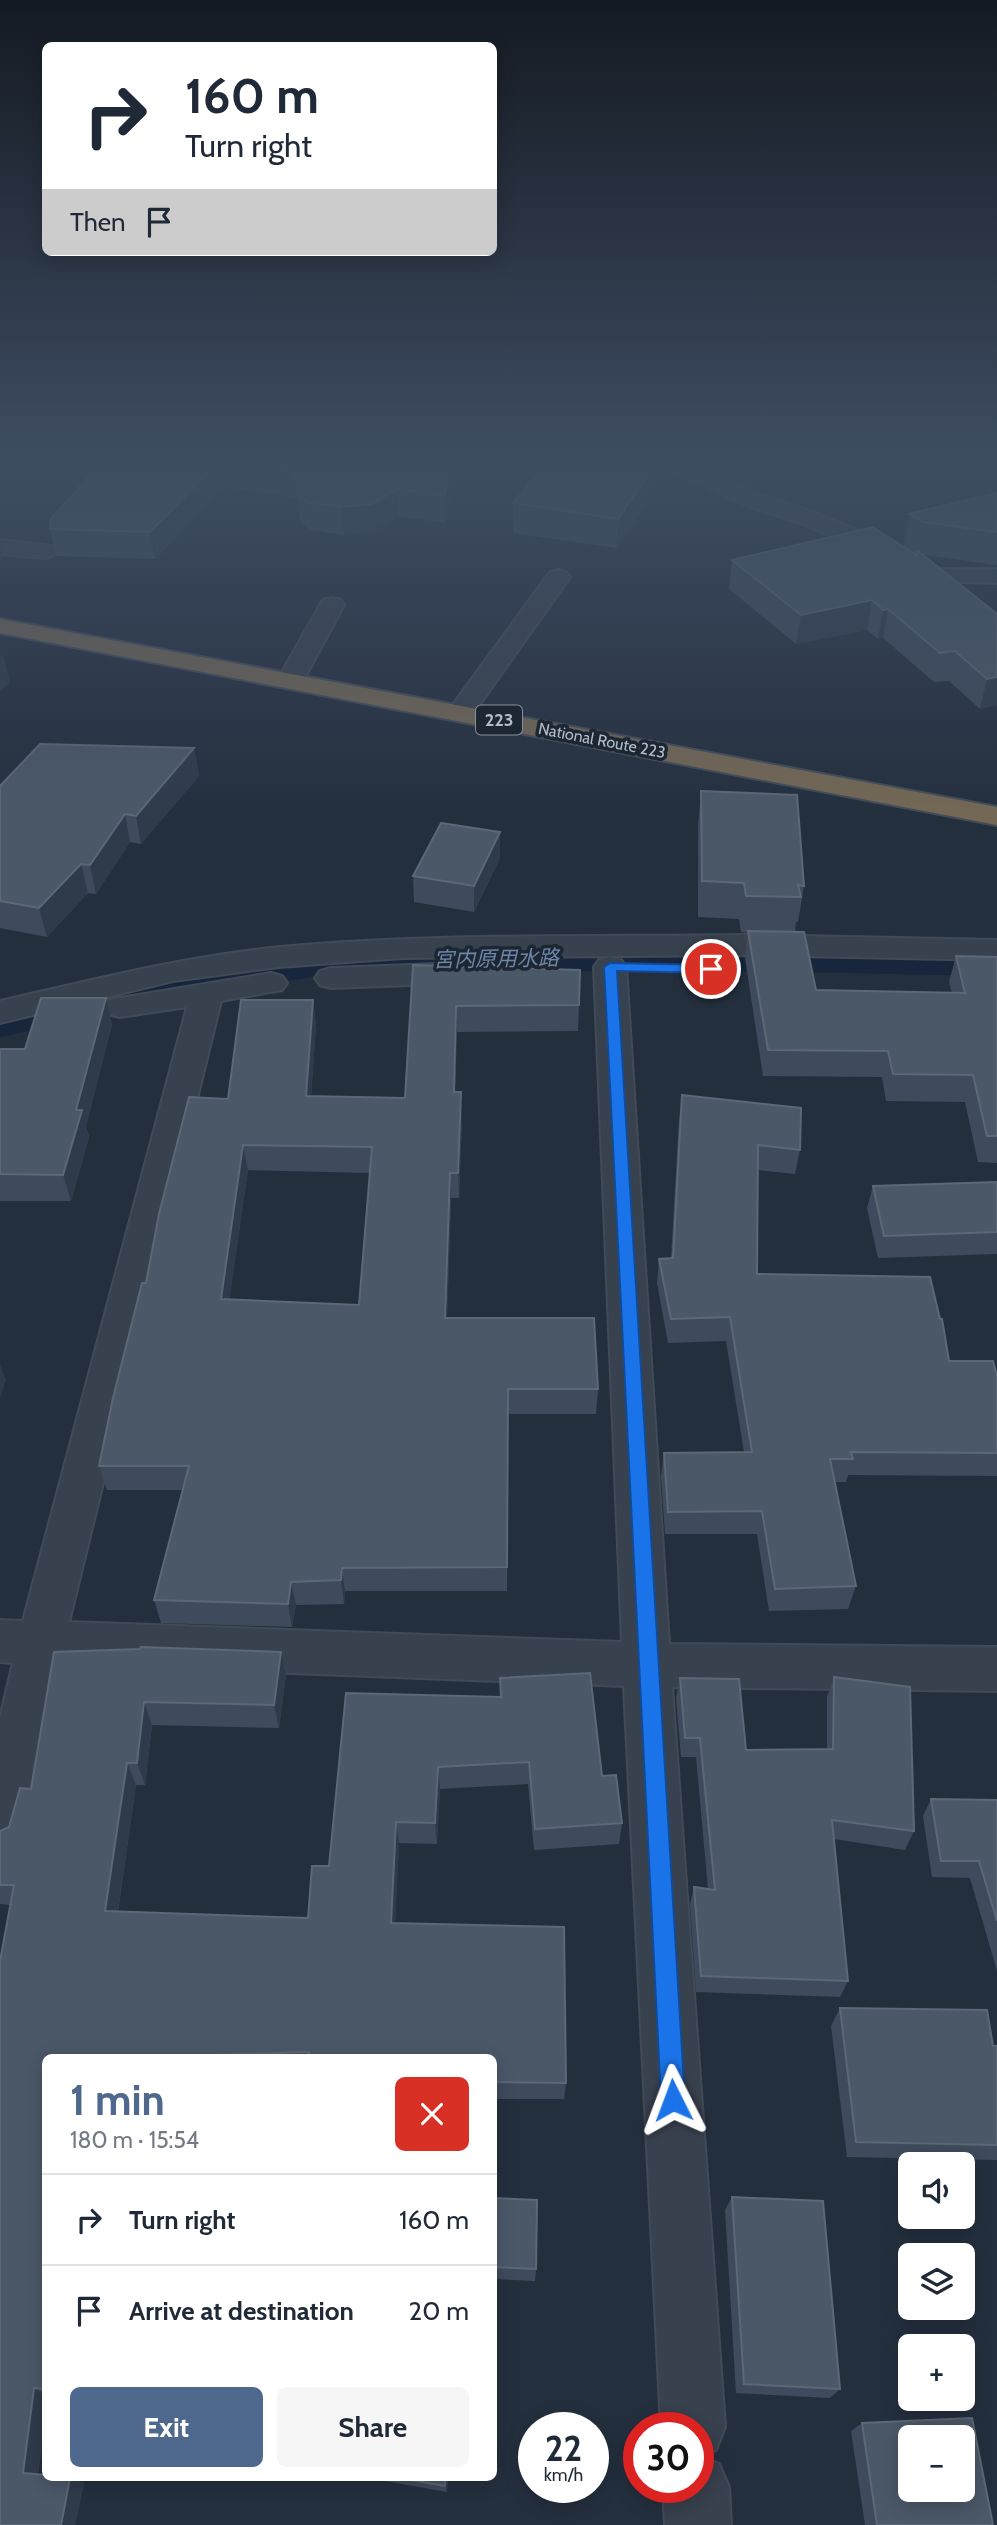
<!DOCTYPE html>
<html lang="en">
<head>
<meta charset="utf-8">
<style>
  :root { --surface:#fff; --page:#f6f6f7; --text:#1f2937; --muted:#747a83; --line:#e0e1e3; --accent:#4f688e }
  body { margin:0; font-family:Cabin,"Noto Sans JP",sans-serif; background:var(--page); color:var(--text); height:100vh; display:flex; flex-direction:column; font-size:26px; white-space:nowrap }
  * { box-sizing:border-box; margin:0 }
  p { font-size:23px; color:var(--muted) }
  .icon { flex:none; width:38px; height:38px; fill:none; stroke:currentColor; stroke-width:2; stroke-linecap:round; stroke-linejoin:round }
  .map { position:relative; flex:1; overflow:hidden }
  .drawer { position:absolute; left:42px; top:2054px; width:455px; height:427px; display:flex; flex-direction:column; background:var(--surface); border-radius:10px; box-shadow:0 4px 18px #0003 }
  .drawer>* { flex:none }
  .banner { position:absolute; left:42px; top:42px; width:455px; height:214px; border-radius:10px; box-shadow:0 4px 18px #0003; background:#fff; color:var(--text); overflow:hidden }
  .tools { position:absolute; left:898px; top:2152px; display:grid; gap:14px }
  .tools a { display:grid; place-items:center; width:77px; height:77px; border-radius:10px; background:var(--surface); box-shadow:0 4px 18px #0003; font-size:35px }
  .speed { position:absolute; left:518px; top:2412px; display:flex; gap:14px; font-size:35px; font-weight:700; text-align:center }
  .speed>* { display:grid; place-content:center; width:91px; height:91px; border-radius:50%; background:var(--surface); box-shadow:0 4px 18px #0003; line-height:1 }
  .speed small { font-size:18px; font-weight:400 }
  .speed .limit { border:10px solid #d22; background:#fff; color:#111 }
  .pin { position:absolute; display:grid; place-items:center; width:60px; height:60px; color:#fff; margin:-30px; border:4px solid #fff; border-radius:50%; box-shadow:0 2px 7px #0007 }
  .me { position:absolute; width:77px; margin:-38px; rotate:357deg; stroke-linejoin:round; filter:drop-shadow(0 0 5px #0008) }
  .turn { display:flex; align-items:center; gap:24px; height:147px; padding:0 28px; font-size:32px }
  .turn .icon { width:91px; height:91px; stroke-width:2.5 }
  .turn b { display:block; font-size:49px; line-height:60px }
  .then { display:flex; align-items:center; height:66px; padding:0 28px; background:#0003; gap:14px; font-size:26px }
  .round { display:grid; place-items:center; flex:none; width:74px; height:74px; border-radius:10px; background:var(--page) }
  .headline { display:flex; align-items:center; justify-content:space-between; height:119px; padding:0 28px }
  h1 { font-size:42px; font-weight:700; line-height:52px; color:var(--accent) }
  .primary-button { display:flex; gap:14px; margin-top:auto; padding:14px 28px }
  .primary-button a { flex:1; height:80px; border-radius:10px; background:var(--accent); color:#fff; font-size:28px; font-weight:700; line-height:80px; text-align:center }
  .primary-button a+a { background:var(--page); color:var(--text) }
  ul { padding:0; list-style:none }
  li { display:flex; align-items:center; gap:21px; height:91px; padding:0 28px; border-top:2px solid var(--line) }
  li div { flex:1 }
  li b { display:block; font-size:26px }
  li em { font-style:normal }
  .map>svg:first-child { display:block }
</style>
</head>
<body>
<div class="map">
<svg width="997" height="2525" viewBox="0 0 997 2525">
  <rect width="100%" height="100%" fill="#242f3e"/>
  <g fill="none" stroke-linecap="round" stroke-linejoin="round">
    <path fill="#17263c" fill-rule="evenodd" d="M683 942 997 948V976L683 970 329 975 241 987 0 1037V1007L241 959 329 947Z"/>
    <defs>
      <path id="minor" d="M659 462H686L763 496 816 513 901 548 904 553 901 558H885L800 523 747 506 662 466Z
        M0 540 53 546 56 551 53 556 45 558 0 554Z
        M934 569H997V583L926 581 922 576 926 571Z
        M558 570 566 572 570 577 470 718 461 720 452 718 448 712 452 706 550 572Z
        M332 598 341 600 344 605 303 681 299 686 290 689 281 686 277 681 320 605 323 600Z
        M747 935 997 940V960L747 955 403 958 279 967 173 981 0 1023V1001C93 980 185 956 281 947 436 933 592 937 747 935Z
        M610 957 621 960 626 967 669 1644 997 1647V1691L672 1687 725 2427 716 2450 700 2456 719 2464 729 2487 731 2525H665L663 2487H698V2427H661L624 1686 60 1664 25 1829 18 1847 0 1854V1718L13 1663 0 1662V1620L23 1621 187 1007 120 1017 108 1014 104 1007 108 1000 271 973 282 976 287 983 282 990 221 1001 69 1622 622 1642 594 967 599 960Z
        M463 963 474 966 479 973 474 980 463 983 331 988 320 985 315 978 320 971 331 968Z"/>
      <path id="highway" d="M0 619 997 807V825L0 633Z"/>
    </defs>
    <use href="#minor" stroke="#414a57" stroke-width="4"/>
    <use href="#highway" stroke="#434c59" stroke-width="4"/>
    <use href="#minor" fill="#38414e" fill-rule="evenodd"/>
    <use href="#highway" fill="#746855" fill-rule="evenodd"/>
  </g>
  <path fill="#3f4b5c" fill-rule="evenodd" d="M102 462H457L458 476 445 523 398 516 374 531 344 535 309 529 300 520 297 498 224 487 155 559 56 556 50 529Z
    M657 463 655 492 616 548 513 533V503L576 472Z
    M997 493V565L924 555 997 614V705L980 709 949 681 934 682 883 638 878 639 867 630 796 644 729 589 732 560 903 546 909 514Z
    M194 748 199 776 141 844 130 842 96 894 88 893 47 937 0 928V786Z
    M701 791 804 886 798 922H796L795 932 816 990 952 993 949 982 956 956 997 957V1163L978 1162 965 1102 886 1101 882 1077 763 1076 745 958 748 933 741 932 739 919 698 917V827Z
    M500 858 474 912 414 902 413 876Z
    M413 965 579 1005 578 1031 457 1032 455 1092 462 1118 459 1198H451L447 1318 598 1389 596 1414H508L507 1591H345L344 1604 296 1605 292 1627 161 1623 154 1600 182 1490H107L99 1466 146 1283 228 1099 313 1000 316 1026 311 1096 405 1098ZM248 1170 370 1173 359 1305 229 1300Z
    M106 998 112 1025 86 1126 89 1137 71 1201H0V1050L25 1049Z
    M682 1095 800 1150 795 1174 758 1170 757 1274 949 1361 997 1376V1476L848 1475 846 1482H834L856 1586 848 1609 769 1611 757 1534H665L661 1476 664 1453 744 1452 726 1341 668 1343 657 1283 659 1259 671 1258 679 1120Z
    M997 1182V1254L878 1258 867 1208 873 1186Z
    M54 1652 286 1675 279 1728 152 1725 145 1785H136L118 1912 308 1918 329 1866 500 1697V1678L602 1776 622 1823 619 1844 534 1850 528 1784 440 1789 437 1844 399 1843 395 1923 566 2083 564 2099H494V2058H46V2416L38 2474 84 2483 75 2525H0L11 1905 0 1904V1831L9 1827 31 1789Z
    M834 1677 914 1831 905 1850 834 1839 848 1981 840 1997 696 1992 690 1904 694 1887 708 1889 696 1757H681L676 1698 680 1678 746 1750 827 1749V1697Z
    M931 1799 997 1800V1971L970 1878 932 1877 923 1816Z
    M840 2008 993 2046H997V2160L847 2157 831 2026Z
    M732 2197 840 2389 830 2398 736 2393 725 2210Z
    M494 2198 536 2269 535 2281 494 2279Z
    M862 2423 993 2525H865L851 2431Z
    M368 2478H448L447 2492Z"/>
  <path fill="#2f3b4b" d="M219 462H221L224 487 155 559 150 532Z
    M454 462H457L458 476 445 523 444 496Z
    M657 463 655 492 616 548 618 519Z
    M397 489 398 516 374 531 344 535 342 507Z
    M0 544 3 557 0 560Z
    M872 600 867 630 796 644 801 615Z
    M888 609 883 638 878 639 883 610Z
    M3 654 10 682 0 691V657Z
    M997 677V705L980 709 987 679Z
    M194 748 199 776 141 844 136 816Z
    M125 814 130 842 96 894 90 865Z
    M500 832V858L474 912V886Z
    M81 864 88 893 47 937 39 908Z
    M106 998 112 1025 86 1126 89 1137 71 1201 63 1175 76 1110Z
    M313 1000 316 1026 309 1121 306 1096Z
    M456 1006 457 1032 454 1117V1092Z
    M461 1092 462 1118 459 1198 458 1173Z
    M243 1145 248 1170 226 1325 221 1299Z
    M450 1173 451 1198 446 1344 445 1318Z
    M0 1365 6 1380 0 1398Z
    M342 1568 345 1591 344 1604 341 1580Z
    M291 1582 296 1605 292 1627 288 1604Z
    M281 1652 286 1675 279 1728 274 1705Z
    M144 1702 152 1725 145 1785 137 1763Z
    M127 1763 136 1785 115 1931 105 1911Z
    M438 1767 440 1789 437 1844 435 1823Z
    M396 1822 399 1843 394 1942 391 1923Z
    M34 2388 46 2396V2416L37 2479 23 2473Z
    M70 2478H73L84 2483 75 2525H61Z
    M446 2478H448L447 2492 445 2486Z"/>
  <path fill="#4b5868" stroke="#5c6777" stroke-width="2" fill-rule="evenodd" d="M102 462H219L150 532 50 529 51 519Z
    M231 462H454L444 496 397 489 372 504 342 507 306 502 298 493 294 471Z
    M580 462 657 463 618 519 513 503 543 467 576 472Z
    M997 493V532L923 522 909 514Z
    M873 527 916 555 918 551 997 614V677L987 679 955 651 940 653 888 609 883 610 872 600 801 615 732 560Z
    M40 744 194 748 136 816 125 814 90 865 81 864 39 908 0 901V786Z
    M701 791 797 795 804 886 798 885 801 897 746 896 744 883 702 881Z
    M441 823 500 832 474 886 413 876Z
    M748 931 804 932 816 990 965 993 956 956 997 957V1136H987L973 1075 893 1074 888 1051 768 1050Z
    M413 965 580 970 579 1005 456 1006 454 1092H461L458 1173H450L445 1318H594L598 1389H508L507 1567 342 1568 341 1580 291 1582 288 1604 154 1600 189 1466H99L113 1398 142 1283H146L159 1214 189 1097 228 1099 241 1000H313L306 1096 405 1098ZM243 1145 372 1147 359 1305 221 1299Z
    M41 998H106L76 1110H82L63 1175 0 1174V1049H25Z
    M682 1095 801 1108 800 1150 758 1145 757 1274 930 1277 940 1319H942L949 1361H993L997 1376V1453L851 1452 853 1459H830L856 1586 775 1589 762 1511 668 1512 664 1453 752 1452 730 1317 671 1319 659 1259 673 1258Z
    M997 1182V1232L884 1236 873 1186Z
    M141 1647 281 1652 274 1705 144 1702 137 1763H127L105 1911 308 1918 312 1866H329L346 1693 501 1697 500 1678 590 1673 602 1776 616 1775 622 1823 535 1829 529 1762 438 1767 435 1823 396 1822 391 1923 564 1927 566 2083 494 2082V2058H308L309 2052 120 2058H46V2389L34 2388 23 2473 46 2475V2478H70L61 2525H0V1961L14 1885H0V1831L9 1827 20 1788 31 1789 54 1652 140 1649Z
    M834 1677 910 1687 914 1831 832 1820 848 1981 701 1976 694 1887 715 1890 700 1738H685L680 1678 739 1679 746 1750 833 1749Z
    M931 1799 997 1800V1921L979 1861H941Z
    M840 2008 987 2010 993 2046H997V2145L856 2142Z
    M732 2197 823 2201 840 2389 744 2384Z
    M494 2198 537 2200 536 2269 494 2267Z
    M972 2418 993 2525H877L862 2423ZM910 2438H962V2490H910Z
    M400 2478H446L445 2486Z"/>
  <linearGradient id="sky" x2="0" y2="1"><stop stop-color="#141a22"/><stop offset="0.57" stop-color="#3f4d63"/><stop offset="1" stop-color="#3f4d63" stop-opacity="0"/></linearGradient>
  <rect width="997" height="816" fill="url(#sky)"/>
  <path fill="#1a73e8" stroke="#114b97" stroke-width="2" d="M610 963 711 965 718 969 711 973 617 971 685 2100 681 2109 673 2112 665 2109 661 2100 604 967Z"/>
  <g text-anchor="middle" stroke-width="7" stroke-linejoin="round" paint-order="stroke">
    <g font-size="16" fill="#b4bcc9" stroke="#1d2633">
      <text transform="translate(602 740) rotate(11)" y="6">National Route 223</text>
    </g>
    <rect fill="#1d2633" stroke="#878f9c" stroke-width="2" x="476" y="705.5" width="46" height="29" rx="5"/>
    <g font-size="18" font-weight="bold" fill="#b4bcc9">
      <text x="499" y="726">223</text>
    </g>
    <g font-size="21" font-style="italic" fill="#6d86a8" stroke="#1d2633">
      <text transform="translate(496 959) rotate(-1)" y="7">宮内原用水路</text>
    </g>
  </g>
</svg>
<div class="tools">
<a><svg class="icon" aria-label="sound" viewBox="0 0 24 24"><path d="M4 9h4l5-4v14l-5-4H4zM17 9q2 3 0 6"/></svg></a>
<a><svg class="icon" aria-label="layers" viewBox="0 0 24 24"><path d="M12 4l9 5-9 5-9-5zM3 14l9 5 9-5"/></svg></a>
<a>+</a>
<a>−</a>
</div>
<div class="speed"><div>22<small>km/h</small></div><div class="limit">30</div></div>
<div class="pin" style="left:711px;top:969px;background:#d93025"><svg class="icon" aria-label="arrive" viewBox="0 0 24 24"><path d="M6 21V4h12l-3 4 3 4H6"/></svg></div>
<svg class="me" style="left:673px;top:2100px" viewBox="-20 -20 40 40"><path d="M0-17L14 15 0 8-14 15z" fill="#1a73e8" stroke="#fff" stroke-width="4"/></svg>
<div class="banner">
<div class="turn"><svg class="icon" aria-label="right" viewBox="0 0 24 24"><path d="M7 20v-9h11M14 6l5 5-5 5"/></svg><div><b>160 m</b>Turn right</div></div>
<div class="then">Then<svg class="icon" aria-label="arrive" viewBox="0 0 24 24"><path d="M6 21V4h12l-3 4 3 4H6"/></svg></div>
</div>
<section class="drawer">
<div class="headline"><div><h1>1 min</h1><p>180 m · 15:54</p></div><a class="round" style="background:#d93025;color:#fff"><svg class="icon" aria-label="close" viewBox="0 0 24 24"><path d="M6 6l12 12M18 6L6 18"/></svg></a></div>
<ul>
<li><svg class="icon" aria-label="right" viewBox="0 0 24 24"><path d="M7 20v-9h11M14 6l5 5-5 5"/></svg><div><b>Turn right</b></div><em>160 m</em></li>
<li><svg class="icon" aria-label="arrive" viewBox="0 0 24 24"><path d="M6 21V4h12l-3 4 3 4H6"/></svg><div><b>Arrive at destination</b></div><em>20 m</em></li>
</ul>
<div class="primary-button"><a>Exit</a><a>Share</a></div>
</section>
</div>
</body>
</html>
